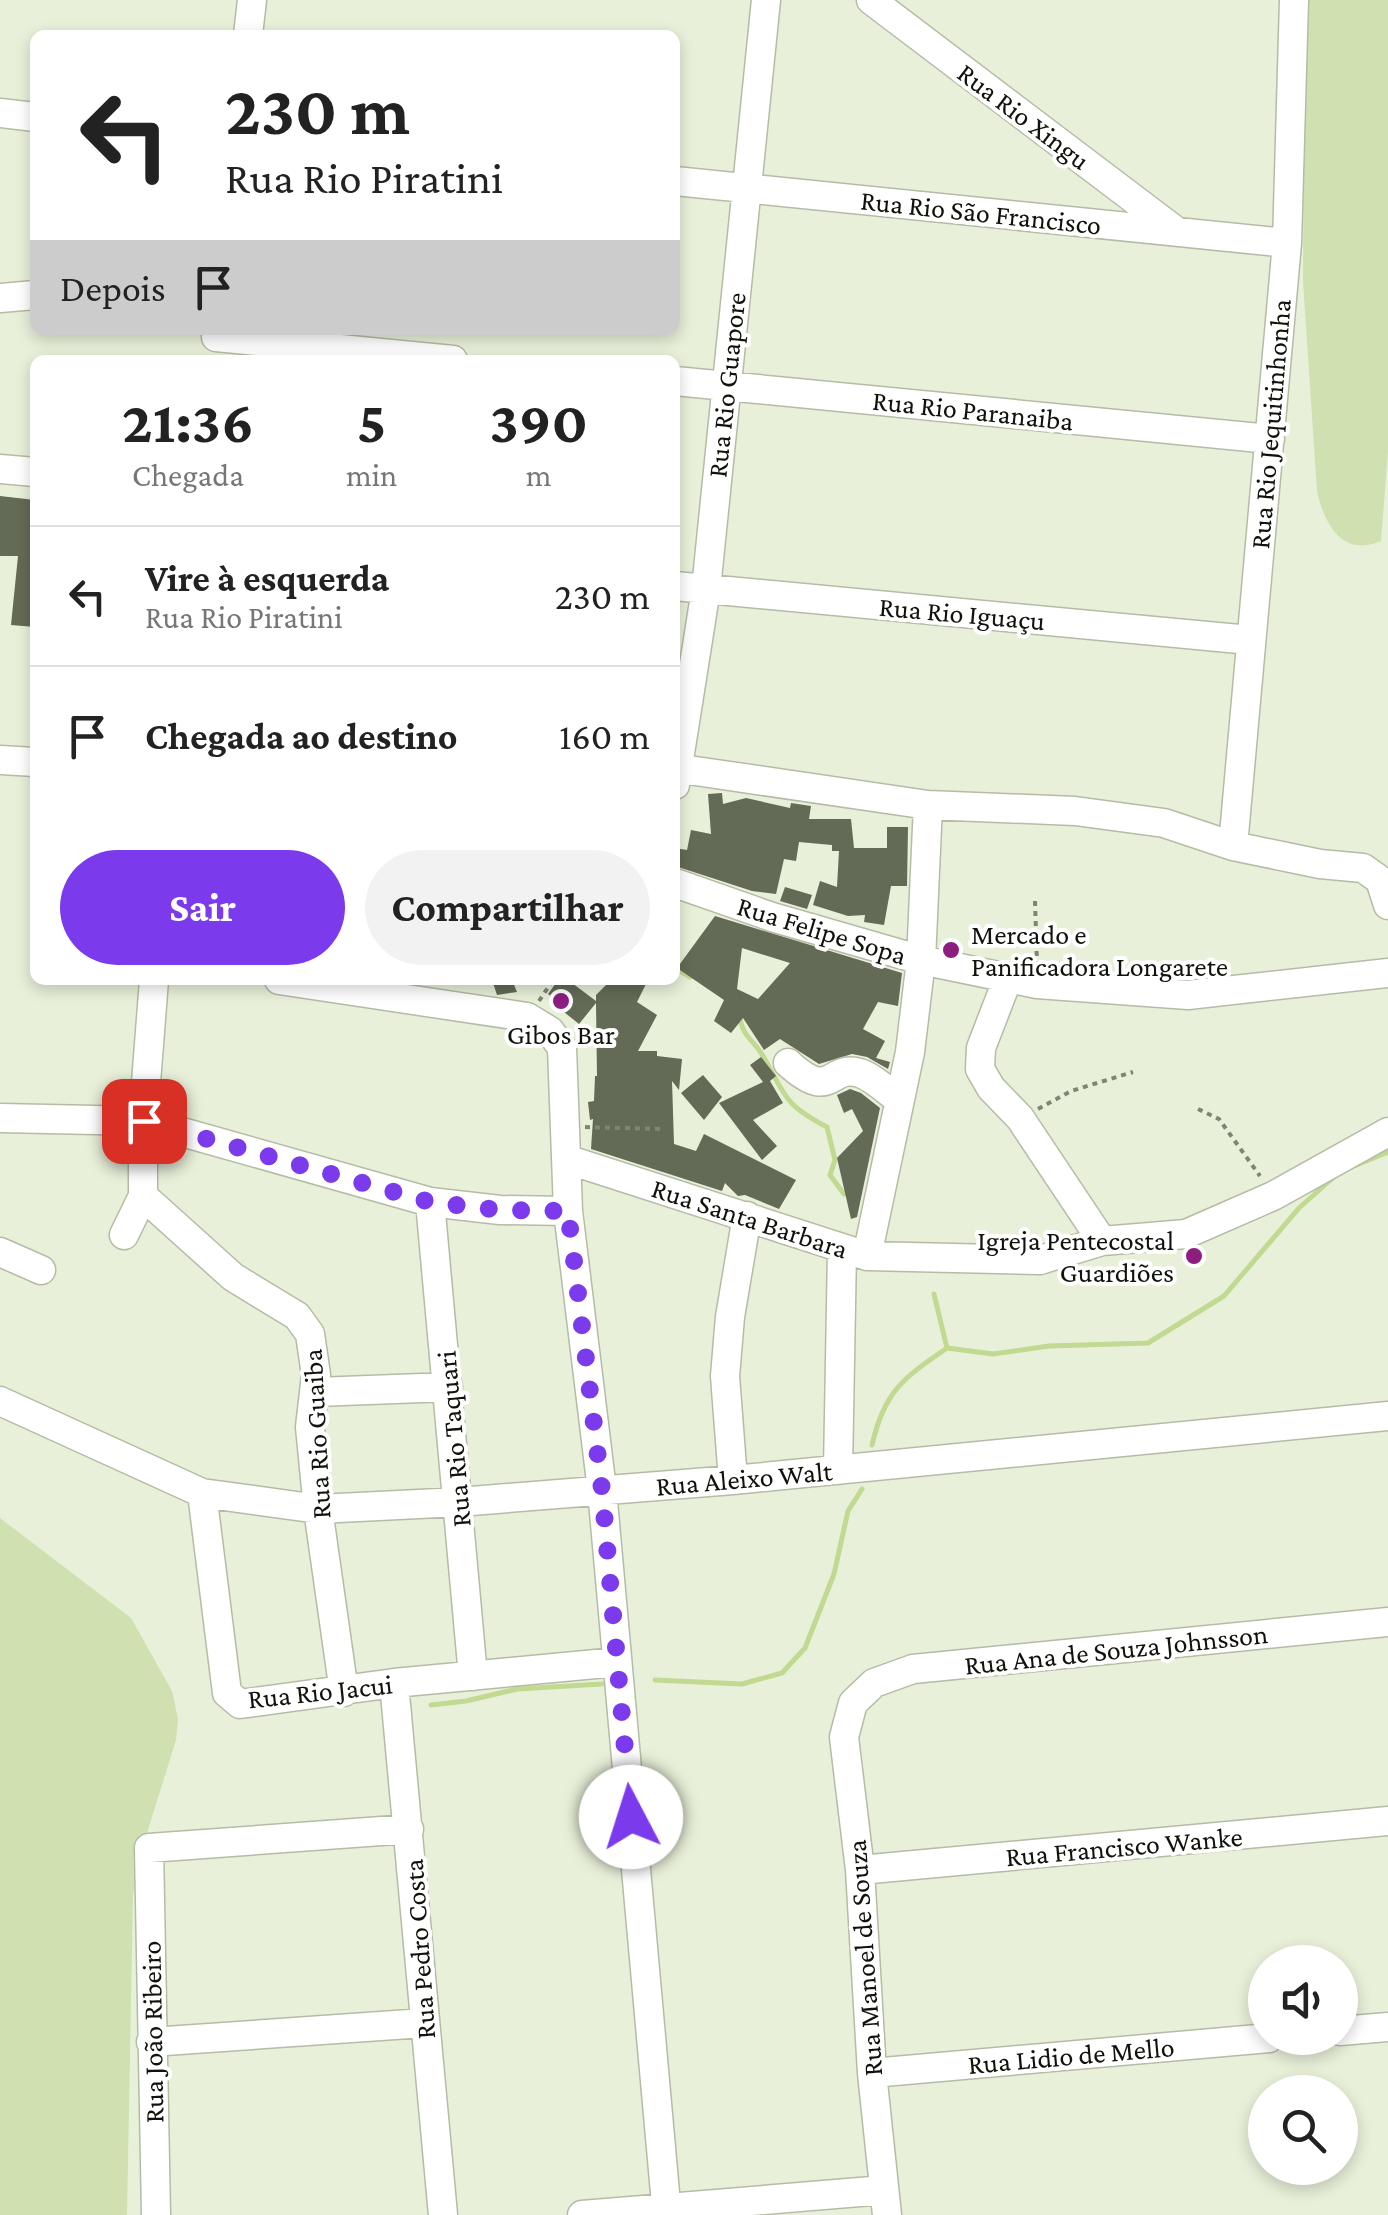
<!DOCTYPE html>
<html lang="pt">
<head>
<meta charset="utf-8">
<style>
  :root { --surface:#fff; --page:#f2f2f2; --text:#222; --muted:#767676; --line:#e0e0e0; --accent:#7c3aed }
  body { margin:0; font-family:"Crimson Pro",serif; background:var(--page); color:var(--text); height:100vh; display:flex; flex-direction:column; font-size:38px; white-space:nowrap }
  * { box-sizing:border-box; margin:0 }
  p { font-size:32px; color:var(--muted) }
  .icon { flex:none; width:55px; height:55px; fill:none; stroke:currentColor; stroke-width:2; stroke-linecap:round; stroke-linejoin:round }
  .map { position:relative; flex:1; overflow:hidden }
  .side { position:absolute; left:30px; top:355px; width:650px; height:630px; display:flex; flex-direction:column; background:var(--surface); border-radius:15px; box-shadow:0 5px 15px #0003 }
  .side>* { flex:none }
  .top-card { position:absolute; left:30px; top:30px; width:650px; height:305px; border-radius:15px; box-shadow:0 5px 15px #0003; background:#fff; color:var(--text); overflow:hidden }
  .buttons { position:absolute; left:1248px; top:1945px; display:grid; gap:20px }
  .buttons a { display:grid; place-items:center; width:110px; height:110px; border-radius:50%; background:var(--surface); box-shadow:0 5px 15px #0003; font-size:50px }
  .pin { position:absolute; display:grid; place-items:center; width:85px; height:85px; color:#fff; margin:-42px; border-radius:20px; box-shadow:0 5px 15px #0006 }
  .me { position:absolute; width:110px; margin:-55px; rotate:355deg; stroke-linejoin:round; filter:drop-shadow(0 0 8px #0008) }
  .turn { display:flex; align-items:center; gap:35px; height:210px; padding:0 30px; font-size:45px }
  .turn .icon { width:130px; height:130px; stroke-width:2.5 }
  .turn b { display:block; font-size:70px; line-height:85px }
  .then { display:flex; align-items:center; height:95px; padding:0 30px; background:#0003; gap:20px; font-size:38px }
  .eta { display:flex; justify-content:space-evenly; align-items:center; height:170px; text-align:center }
  .eta b { font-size:60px; font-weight:700; line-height:70px }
  .action { display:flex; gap:20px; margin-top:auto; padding:20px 30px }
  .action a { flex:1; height:115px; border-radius:60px; background:var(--accent); color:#fff; font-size:40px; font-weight:700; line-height:115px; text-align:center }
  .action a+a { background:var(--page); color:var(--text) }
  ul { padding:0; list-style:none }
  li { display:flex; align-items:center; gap:30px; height:140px; padding:0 30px; border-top:2px solid var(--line) }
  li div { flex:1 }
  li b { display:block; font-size:38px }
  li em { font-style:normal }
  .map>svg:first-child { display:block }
</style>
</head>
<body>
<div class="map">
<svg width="1388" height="2215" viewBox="0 0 1388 2215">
  <rect width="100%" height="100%" fill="#e8f0d9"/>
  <path fill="#cfe0b1" d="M1293 0H1388V451L1381 541C1342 558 1324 523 1317 491L1303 281 1304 92Z
    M0 1518 131 1618 172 1691 178 1719 176 1740 142 1849 133 1894 127 2215H0Z"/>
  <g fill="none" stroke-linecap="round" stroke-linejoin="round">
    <path stroke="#c1d990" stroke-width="5" d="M675 968 690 977
      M739 1016C745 1041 752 1037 763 1056 786 1096 783 1104 827 1127L835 1160 830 1175 844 1194
      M1354 1166 1388 1152
      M934 1294 947 1348
      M872 1445C884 1392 903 1378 947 1348L993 1354 1049 1346 1148 1343 1224 1296 1299 1208 1335 1176
      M655 1680 742 1684 782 1673 805 1648 834 1574 848 1511 862 1489
      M431 1705 466 1701 517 1689 602 1684"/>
  </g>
  <path fill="#636a55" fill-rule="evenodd" d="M0 496 35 500V627L11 625 18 556H0Z
    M722 793 723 804 746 798 790 808 791 803 811 806 809 819H851L854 848H887V827H908L907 886H891L884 925 864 922 865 915 848 916 813 905 820 881 837 887 839 851H832V845L799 842 796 861 784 859 776 894 752 891 675 866V848L687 850 691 830 711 834 708 794Z
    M785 887 812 895 807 909 780 901Z
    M715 916 902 973 898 1006 878 1002 863 1029 885 1041 876 1058 890 1062 888 1069 867 1057 852 1054 819 1064 780 1039 764 1050 743 1018 731 1033 714 1021 724 1000 677 968ZM742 948 790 963 758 999 737 989Z
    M492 980H512L517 992 497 995Z
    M558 980H568L596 1001V995L611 980H648L637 1002 657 1015 638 1051H657V1056L682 1059 679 1090 672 1081 674 1144 696 1151 704 1134 796 1180 779 1209 745 1195 738 1196 725 1183 722 1191 591 1149 593 1119 590 1120 588 1102 594 1101 595 1076H597L596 1003 579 1024 564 1012 567 1008 548 994Z
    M761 1057 776 1076 770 1081 783 1103 753 1120 777 1146 762 1160 719 1103 763 1082 750 1065Z
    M703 1075 722 1097 704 1120 681 1093Z
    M850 1089 861 1093 880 1108 857 1217 851 1219 837 1158 863 1131 852 1109 844 1113 837 1095Z"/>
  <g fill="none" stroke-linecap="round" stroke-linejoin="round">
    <defs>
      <path id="minor" d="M871 0 1176 231
        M248 35 252 0
        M0 113 35 117
        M675 181 1287 243
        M0 298 35 295
        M216 337 453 360
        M675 381 1270 439
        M0 469 35 472
        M675 586 1250 640
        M0 760 35 762
        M675 768 928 805 1075 811 1164 823 1233 846 1320 864 1363 868 1380 880 1388 905
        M675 785 706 589 766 0
        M1233 846 1287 243 1294 0
        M675 883 772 917 921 960 1037 984 1188 995 1388 973
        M1008 978 981 1048 980 1069 991 1088 1020 1118 1102 1241
        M279 980 527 1017 550 1031 562 1048 568 1211 602 1490 667 2215
        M788 1063C833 1104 828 1063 860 1073 874 1078 887 1091 899 1100
        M0 1118 143 1121 430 1202 500 1210 568 1211
        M566 1159 867 1256 1040 1260 1102 1241 1186 1234 1273 1196 1388 1132
        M143 1196 233 1277 297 1316 310 1334 316 1375 310 1427 318 1509 344 1692
        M430 1202 473 1676
        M124 1235 143 1196V1121L154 980
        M0 1252 41 1270
        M867 1256 910 1052 921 960 928 805
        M316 1392 448 1387
        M0 1401 202 1493 318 1509 459 1502 733 1480 1388 1416
        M838 1470 842 1250
        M733 1480 725 1376 730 1317 747 1216
        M202 1493 227 1693 240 1704 394 1683 617 1662
        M394 1683 443 2215
        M860 1870 1388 1821
        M1340 2031 1388 2027
        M151 2042 424 2023
        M872 2073 1269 2038
        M156 2215 149 1848 409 1829
        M582 2215 884 2190
        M887 2215 872 2073 860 1870 844 1737 853 1703 874 1683 913 1669 1388 1622"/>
    </defs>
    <use href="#minor" stroke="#b4bca5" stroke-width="31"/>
    <path stroke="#7f8575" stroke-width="4" stroke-dasharray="5 5" stroke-linecap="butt" d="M1035 901 1037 964
      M539 1001 553 980
      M1038 1109 1071 1091 1133 1072
      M1198 1109 1219 1119 1260 1176
      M585 1127 662 1129"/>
    <use href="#minor" stroke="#fff" stroke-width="28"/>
  </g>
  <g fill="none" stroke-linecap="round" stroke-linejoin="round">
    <path stroke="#7c3aed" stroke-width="18" stroke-dasharray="0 32.4" d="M144 1121 430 1202 500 1210 568 1211 602 1490 631 1817"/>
  </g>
  <g fill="#8d1d80" stroke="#fff" stroke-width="4">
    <circle cx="951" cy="950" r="10"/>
    <circle cx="561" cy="1001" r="10"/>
    <circle cx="1194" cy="1256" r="10"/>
  </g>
  <g text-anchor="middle" stroke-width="8" stroke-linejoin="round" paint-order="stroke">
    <g font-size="28" fill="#10130b" stroke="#fff">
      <text transform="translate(1024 116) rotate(37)" y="10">Rua Rio Xingu</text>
      <text transform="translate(981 212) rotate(6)" y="10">Rua Rio São Francisco</text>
      <text transform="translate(726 385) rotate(-84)" y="10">Rua Rio Guapore</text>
      <text transform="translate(973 410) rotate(6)" y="10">Rua Rio Paranaiba</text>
      <text transform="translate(1270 424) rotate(-85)" y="10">Rua Rio Jequitinhonha</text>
      <text transform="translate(962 613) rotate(5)" y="10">Rua Rio Iguaçu</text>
      <text transform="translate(822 930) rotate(17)" y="10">Rua Felipe Sopa</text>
      <text transform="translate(750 1218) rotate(18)" y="10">Rua Santa Barbara</text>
      <text transform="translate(316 1434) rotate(-93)" y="10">Rua Rio Guaiba</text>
      <text transform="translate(453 1439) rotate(-95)" y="10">Rua Rio Taquari</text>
      <text transform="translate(744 1478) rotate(-5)" y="10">Rua Aleixo Walt</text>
      <text transform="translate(1116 1649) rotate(-6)" y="10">Rua Ana de Souza Johnsson</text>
      <text transform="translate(320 1691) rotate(-6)" y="10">Rua Rio Jacui</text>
      <text transform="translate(1124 1846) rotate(-5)" y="10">Rua Francisco Wanke</text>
      <text transform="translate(419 1949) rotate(-94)" y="10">Rua Pedro Costa</text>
      <text transform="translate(864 1958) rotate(-94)" y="10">Rua Manoel de Souza</text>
      <text transform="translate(152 2032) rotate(-91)" y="10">Rua João Ribeiro</text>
      <text transform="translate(1071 2055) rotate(-5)" y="10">Rua Lidio de Mello</text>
    </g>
    <g font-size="28" fill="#10130b" stroke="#fff" text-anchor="start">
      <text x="971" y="944">Mercado e<tspan x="971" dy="32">Panificadora Longarete</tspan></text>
      <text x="561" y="1044" text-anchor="middle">Gibos Bar</text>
      <text x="1174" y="1250" text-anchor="end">Igreja Pentecostal<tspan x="1174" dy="32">Guardiões</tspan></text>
    </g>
  </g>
</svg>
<div class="buttons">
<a><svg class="icon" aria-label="sound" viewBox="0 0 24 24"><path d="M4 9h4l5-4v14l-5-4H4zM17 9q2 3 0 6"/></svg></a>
<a><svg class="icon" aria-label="search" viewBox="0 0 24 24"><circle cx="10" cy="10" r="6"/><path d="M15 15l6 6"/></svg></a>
</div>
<div class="pin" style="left:144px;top:1121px;background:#d93025"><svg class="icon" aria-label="arrive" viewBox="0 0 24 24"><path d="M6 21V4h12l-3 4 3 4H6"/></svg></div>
<svg class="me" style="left:631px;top:1817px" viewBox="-20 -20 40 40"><circle r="19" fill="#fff"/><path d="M0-13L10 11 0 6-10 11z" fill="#7c3aed"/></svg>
<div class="top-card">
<div class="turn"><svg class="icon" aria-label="left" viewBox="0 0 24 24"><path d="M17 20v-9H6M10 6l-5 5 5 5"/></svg><div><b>230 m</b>Rua Rio Piratini</div></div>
<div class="then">Depois<svg class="icon" aria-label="arrive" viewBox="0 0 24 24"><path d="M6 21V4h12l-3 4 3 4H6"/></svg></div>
</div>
<section class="side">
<div class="eta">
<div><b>21:36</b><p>Chegada</p></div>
<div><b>5</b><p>min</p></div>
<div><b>390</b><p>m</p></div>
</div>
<ul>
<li><svg class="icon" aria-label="left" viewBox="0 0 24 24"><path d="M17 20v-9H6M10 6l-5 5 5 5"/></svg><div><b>Vire à esquerda</b><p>Rua Rio Piratini</p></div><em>230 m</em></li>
<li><svg class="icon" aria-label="arrive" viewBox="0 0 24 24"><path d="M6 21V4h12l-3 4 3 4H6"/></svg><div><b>Chegada ao destino</b></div><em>160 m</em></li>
</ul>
<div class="action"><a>Sair</a><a>Compartilhar</a></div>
</section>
</div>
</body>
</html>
